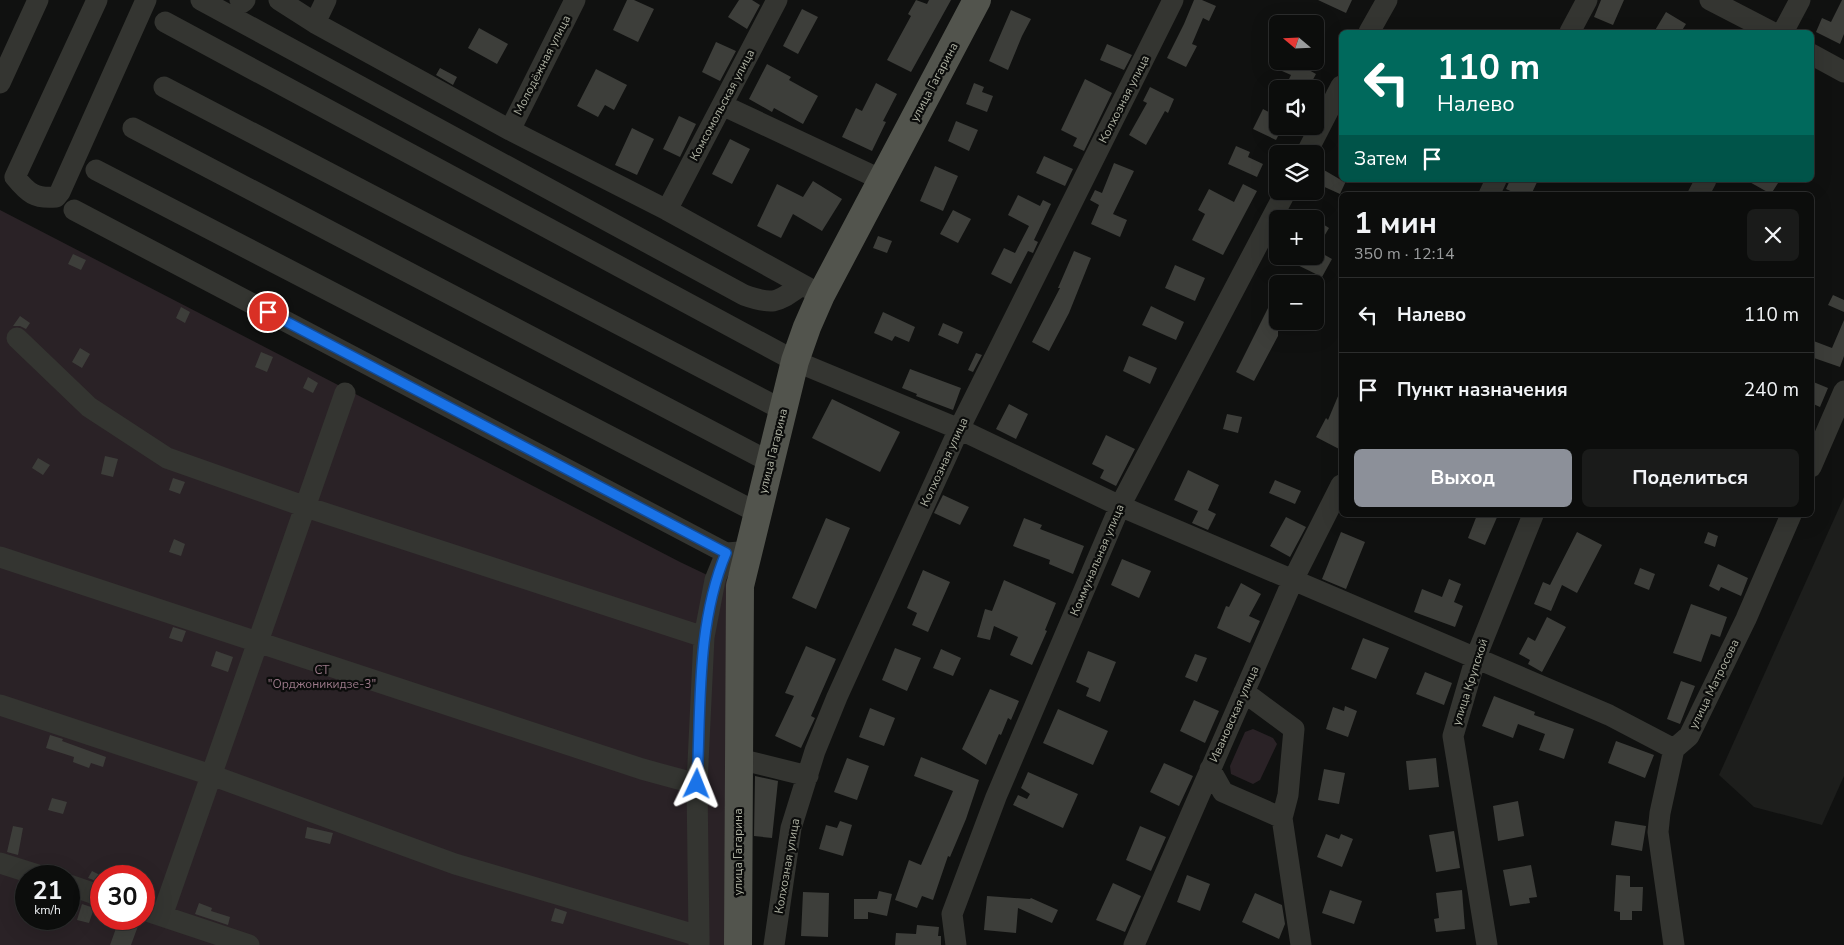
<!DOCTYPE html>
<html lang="ru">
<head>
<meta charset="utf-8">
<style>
  :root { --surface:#0c0d0c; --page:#1a1b1a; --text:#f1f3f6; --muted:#9a9c9d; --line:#2c2d2d; --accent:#8c9099 }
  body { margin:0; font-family:"Nunito Sans",sans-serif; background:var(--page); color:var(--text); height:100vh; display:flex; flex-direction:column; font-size:19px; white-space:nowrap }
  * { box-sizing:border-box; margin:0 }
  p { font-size:16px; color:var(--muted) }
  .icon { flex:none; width:28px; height:28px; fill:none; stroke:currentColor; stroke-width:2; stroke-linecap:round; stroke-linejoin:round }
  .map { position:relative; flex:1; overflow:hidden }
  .details { position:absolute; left:1339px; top:192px; width:475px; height:325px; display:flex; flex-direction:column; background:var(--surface); border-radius:8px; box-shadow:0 5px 20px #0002,0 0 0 1px var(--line) }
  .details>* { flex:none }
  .guide { position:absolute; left:1339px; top:30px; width:475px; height:152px; border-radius:8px; box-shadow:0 5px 20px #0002,0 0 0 1px var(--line); background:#00695c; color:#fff; overflow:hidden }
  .needle { width:32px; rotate:289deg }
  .tools { position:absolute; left:1269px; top:15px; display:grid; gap:10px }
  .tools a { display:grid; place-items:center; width:55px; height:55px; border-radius:8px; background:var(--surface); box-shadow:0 5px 20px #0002,0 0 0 1px var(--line); font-size:25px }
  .speed { position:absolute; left:15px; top:865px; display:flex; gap:10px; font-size:25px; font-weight:700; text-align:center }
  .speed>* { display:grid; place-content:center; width:65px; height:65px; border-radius:50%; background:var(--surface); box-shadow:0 5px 20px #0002,0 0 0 1px var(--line); line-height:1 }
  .speed small { font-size:12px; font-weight:400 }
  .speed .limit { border:8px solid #d22; background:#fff; color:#111 }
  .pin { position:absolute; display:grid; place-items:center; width:42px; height:42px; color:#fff; margin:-21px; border:2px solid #fff; border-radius:50%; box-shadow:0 1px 5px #0007 }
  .me { position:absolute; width:55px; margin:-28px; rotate:2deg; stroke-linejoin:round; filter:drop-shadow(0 0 4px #0008) }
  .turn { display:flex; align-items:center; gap:18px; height:105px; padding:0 15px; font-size:22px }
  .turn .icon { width:65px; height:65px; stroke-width:2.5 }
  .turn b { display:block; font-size:35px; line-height:42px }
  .then { display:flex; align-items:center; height:48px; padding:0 15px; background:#0003; gap:10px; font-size:19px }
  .round { display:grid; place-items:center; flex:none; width:52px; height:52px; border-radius:8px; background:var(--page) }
  .head { display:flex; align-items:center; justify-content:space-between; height:85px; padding:0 15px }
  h1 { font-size:30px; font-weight:700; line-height:38px }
  .primary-button { display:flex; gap:10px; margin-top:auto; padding:10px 15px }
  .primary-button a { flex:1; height:58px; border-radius:8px; background:var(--accent); color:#fff; font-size:20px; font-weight:700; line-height:58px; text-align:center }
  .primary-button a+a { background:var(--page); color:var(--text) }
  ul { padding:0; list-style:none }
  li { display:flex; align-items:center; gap:15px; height:75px; padding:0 15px; border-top:1px solid var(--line) }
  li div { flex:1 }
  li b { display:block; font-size:19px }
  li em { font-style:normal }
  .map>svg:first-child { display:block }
</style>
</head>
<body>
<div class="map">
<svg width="1844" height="945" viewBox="0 0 1844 945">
  <rect width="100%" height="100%" fill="#101110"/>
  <path fill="#1d1e1c" d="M1844 497V776L1822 825 1754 807 1719 775Z"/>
  <path fill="#2a2226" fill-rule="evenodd" d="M0 210 680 562 724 583 730 576 733 945H0ZM26 876H69V919H26ZM101 876H144V919H101Z
    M1253 729 1273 738 1277 744 1260 780 1253 784 1231 774 1230 766 1245 732Z"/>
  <path fill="#3d3e3a" d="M627 0H634L654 9 638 42 613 30Z
    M739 0H752L760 5 747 29 728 17Z
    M916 0 927 4 929 0H951L911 72 887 60 911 16 908 14Z
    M1194 0H1202L1216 6 1209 21 1203 18 1192 44 1197 46 1186 67 1167 58 1184 24Z
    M1318 0H1352L1346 13Z
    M1601 0H1624L1613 25 1594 17Z
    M1842 0H1844V34L1840 44 1816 32 1822 18 1831 22Z
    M802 9 818 17 798 54 783 46Z
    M1011 10 1031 19 1022 36 1008 70 989 61Z
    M1666 12 1686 24 1681 32H1654Z
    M479 28 508 44 497 64 468 48Z
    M716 42 736 51 720 81 702 72Z
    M1107 44 1132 55 1124 70 1100 60Z
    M1288 61H1293L1316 74 1308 89H1284L1291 75 1282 71Z
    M767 64 791 77 789 80 818 96 803 124 774 108 772 112 749 99Z
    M440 68 457 77 453 85 436 75Z
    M596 69 627 85 614 110 605 105 598 117 577 106Z
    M1085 79 1112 93 1084 151 1073 146 1077 138 1061 130Z
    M876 83 897 94 883 121 886 122 872 151 842 137 856 108 862 111Z
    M974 83 984 87 982 92 993 96 987 112 966 104Z
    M1150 87 1174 99 1168 113 1165 111 1146 145 1129 135 1147 103 1143 101Z
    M1263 109 1278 117V126H1283L1276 140 1253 129Z
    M679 116 696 124 680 157 663 149Z
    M956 121 978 130 969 151 948 141Z
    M632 128 654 139 637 175 615 165Z
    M730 139 750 149 732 184 712 174Z
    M1236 146 1250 152 1248 157 1263 164 1257 177 1228 164Z
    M1044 156 1073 169 1065 186 1036 173Z
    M1114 163 1134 171 1113 214 1127 220 1120 237 1091 224 1099 205 1090 200 1095 190 1102 193Z
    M935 166 958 176 943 211 920 201Z
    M1324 170 1341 180 1346 181 1340 194 1318 184Z
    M1510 180H1538L1531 195H1519L1506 189Z
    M1746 180H1780L1771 194Z
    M813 181 842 199 822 231 793 214 781 238 757 226 777 184 803 197Z
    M1243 184 1257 191 1223 255 1192 240 1205 214 1198 210 1209 189 1234 202Z
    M1018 195 1040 206 1043 200 1051 204 1034 240 1038 242 1033 253 1028 251 1011 284 991 274 1004 248 1015 253 1029 226 1008 215Z
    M953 210 971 219 958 243 940 234Z
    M1315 219 1329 228 1316 250 1332 259 1322 277 1279 256H1315Z
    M878 236 892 241 887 253 873 248Z
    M1074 251 1091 258 1069 313 1049 351 1032 342 1060 288H1058Z
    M73 254 86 260 81 270 68 264Z
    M1175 265 1205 278 1195 301 1165 288Z
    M1278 288V336L1254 381 1236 372Z
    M1833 295 1844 300V312L1828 305Z
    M1151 306 1184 322 1176 340 1142 325Z
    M181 307 190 312 185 323 176 318Z
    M883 312 915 327 909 342 895 336 892 341 874 333Z
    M20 316 30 323 26 329 20 326H13Z
    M1844 320V356L1840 367 1814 358 1815 355 1811 354V340L1832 348Z
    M943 323 963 332 958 344 938 335Z
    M80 348 90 354 82 368 72 362Z
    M261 352 273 357 267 372 255 367Z
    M976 353 982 355 973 372 968 370Z
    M1129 356 1157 368 1150 384 1123 371Z
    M910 369 961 388 953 410 916 396 917 394 902 388Z
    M308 377 318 383 313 393 303 388Z
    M1811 381 1828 388 1820 407 1811 403Z
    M1341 389V450L1316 437 1326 418 1328 420Z
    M832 399 900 432 880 472 812 438Z
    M1009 404 1028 414 1016 439 996 429Z
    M1227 414 1242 417 1238 433 1223 429Z
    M1106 435 1135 449 1116 486 1100 478 1104 470 1092 464Z
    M105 456 118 459 113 477 101 474Z
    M38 458 50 465 43 475 32 468Z
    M1188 470 1219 485 1208 510 1216 514 1208 530 1192 523 1198 511 1174 500Z
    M173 478 185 482 180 494 169 490Z
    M1275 480 1301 491 1295 504 1269 493Z
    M943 495 969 507 960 525 934 513Z
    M1477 515H1498L1485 545 1468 538Z
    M1286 517 1306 527 1290 557 1270 546Z
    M826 518 850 528 816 609 792 598Z
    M1024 518 1042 525 1040 529 1084 546 1073 574 1049 564 1050 560 1013 546Z
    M1341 532 1365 542 1346 589 1322 579Z
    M1577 532 1602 545 1577 593 1562 585 1551 611 1534 604 1543 582 1550 585Z
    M1708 532 1718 536 1715 547 1704 543Z
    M174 539 185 544 181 556 169 552Z
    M1122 559 1151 571 1139 598 1111 585Z
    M1718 564 1748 578 1741 596 1721 587 1719 591 1709 586Z
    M1640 568 1655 574 1649 590 1634 584Z
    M923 570 950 582 928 632 912 625 917 613 907 608Z
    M1449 579 1461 584 1454 602 1463 606 1455 627 1414 612 1422 589 1442 597Z
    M1004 580 1056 603 1045 630 1047 631 1032 665 1010 655 1018 637 994 626 990 640 977 637 985 609 992 611Z
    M1241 583 1261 594 1249 616 1260 621 1250 643 1217 628 1226 606 1229 607Z
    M1691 604 1727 617 1720 637 1711 634 1701 662 1673 653Z
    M1547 617 1566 627 1542 672 1528 664 1530 660 1519 654 1528 637 1535 641Z
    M173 627 186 631 182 642 169 638Z
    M1363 638 1389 648 1376 679 1351 669Z
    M806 646 836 659 811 716 815 718 801 748 775 736 794 696 785 693Z
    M895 648 921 658 907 691 882 680Z
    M941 649 961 658 953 676 933 668Z
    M216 651 233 657 228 672 211 666Z
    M1088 651 1116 662 1100 702 1086 696 1089 688 1076 682Z
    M1195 654 1207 658 1197 682 1185 677Z
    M1425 672 1452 683 1444 705 1416 694Z
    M1681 681 1695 686 1680 724 1667 719Z
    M990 689 1019 701 1011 720 1008 718 1001 735 999 734 986 765 962 749Z
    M1494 696 1535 712 1534 715 1574 729 1564 759 1539 750 1545 734 1518 724 1513 738 1482 726Z
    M1194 700 1219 711 1205 743 1180 731Z
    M1345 706 1357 711 1348 737 1326 729 1333 707 1344 711Z
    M870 708 895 718 884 746 859 737Z
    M1058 709 1108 731 1093 765 1043 743Z
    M50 735 63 739 62 741 106 757 103 767 91 763 89 768 73 762 74 757 46 748Z
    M1616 741 1654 755 1645 778 1608 763Z
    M921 757 979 780 966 819 950 857 948 856 933 900 922 896 917 908 895 900 909 860 921 865 953 791 914 776Z
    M847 758 869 766 857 800 834 792Z
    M1436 758 1439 787 1409 790 1406 761Z
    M1164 763 1193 776 1179 806 1150 792Z
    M1324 769 1345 773 1339 804 1318 800Z
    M1028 772 1078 794 1063 828 1013 805 1018 795 1027 799 1030 794 1021 788Z
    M755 776 778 781 772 838 754 836Z
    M52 798 67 802 63 814 48 810Z
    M1518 801 1524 836 1498 841 1493 806Z
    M840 821 852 825 843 856 819 849 826 825 837 828Z
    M1615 821 1646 826 1642 851 1611 845Z
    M13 826 23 828 18 855 7 852Z
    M1140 826 1166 837 1151 871 1126 860Z
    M307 827 333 833 330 844 305 838Z
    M1454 831 1460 868 1436 872 1429 835Z
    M1326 834 1339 839 1341 834 1353 839 1342 867 1317 857Z
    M1531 865 1537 897 1529 898 1530 903 1510 906 1503 870Z
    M92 871 102 876 99 882 88 878Z
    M1187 875 1210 884 1200 911 1177 902Z
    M1616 875 1630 876V887H1643L1642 911H1632V920H1620V912L1614 911Z
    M1113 883 1141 896 1125 932 1096 920Z
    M1330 890 1362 901 1354 924 1322 913Z
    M1462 890 1465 929 1436 932 1434 919 1439 918 1436 893Z
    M879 891 892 894 887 916 868 912V919H854V899H877Z
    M803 892 829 893 828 937 801 936Z
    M1255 893 1282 905 1285 924 1279 939 1242 922Z
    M987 896 1030 899 1031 898 1058 910 1052 923 1018 908 1016 933 984 930Z
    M199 903 212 908 211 911 230 917 228 925 195 914Z
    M82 904 94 908 89 923 77 920Z
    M555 908 567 912 563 924 551 921Z
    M119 920 138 926 131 945H110Z
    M917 925 939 927 938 936H941V945H895L896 933 916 934Z"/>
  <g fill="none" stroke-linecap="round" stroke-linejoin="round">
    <path stroke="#343531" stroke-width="21" d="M97 0 15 177C28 193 35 199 56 197L60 192 146 0
      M201 0 744 295C775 306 777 302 802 285
      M240 0 243 2 245 0
      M279 0 315 23 510 130 667 210 812 290
      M1710 0 1772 32
      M165 22 795 361 959 429 1120 506 1609 715 1674 749
      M315 23 326 0
      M1369 32 1387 0
      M1570 32 1587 0
      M1783 32 1800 0
      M1811 54 1844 72
      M0 83 38 0
      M164 87 783 410
      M722 105 882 180
      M133 128 770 462
      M510 130 575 0
      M1306 154 1341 86
      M96 170 758 513
      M1489 195 1496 180
      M1698 195 1706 180
      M74 210 726 553
      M667 210 777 0
      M17 338 89 407 167 458 306 507 704 637 697 784
      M1811 467 1844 391
      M0 557 642 769 697 784 699 936
      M704 637 715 580 726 553 740 552
      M1244 692 1294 729 1288 795 1282 818 1301 945
      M0 705 211 775 455 864 699 936V945
      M739 759 808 776
      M1210 769 1223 792 1282 818
      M0 863 41 876
      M69 885 101 896
      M144 910 249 945
      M162 916 345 393
      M774 945 791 828 815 751 837 697 959 429 1173 0
      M956 945 952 914 996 797 1120 506 1286 191
      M1134 945 1293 580 1341 485
      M1487 945 1453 736 1476 657 1533 515
      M1674 945 1658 832 1660 813 1674 749 1689 736 1746 619 1791 515"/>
    <path stroke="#52544d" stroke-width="28" d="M738 945 740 586 795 361 807 327 821 295 977 0"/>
  </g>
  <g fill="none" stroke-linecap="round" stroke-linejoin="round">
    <defs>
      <path id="route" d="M268 312 726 553C696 625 701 707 697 784"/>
    </defs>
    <use href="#route" stroke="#114b97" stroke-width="12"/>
    <use href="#route" stroke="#1a73e8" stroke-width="9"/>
  </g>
  <g text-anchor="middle" stroke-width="4.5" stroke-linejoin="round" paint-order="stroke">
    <g font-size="12" fill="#aeb1a2" stroke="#0b0c0b">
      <text transform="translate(542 65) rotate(-63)" y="4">Молодёжная улица</text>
      <text transform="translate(934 82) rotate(-62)" y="4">улица Гагарина</text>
      <text transform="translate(1124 99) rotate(-63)" y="4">Колхозная улица</text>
      <text transform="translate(722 105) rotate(-62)" y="4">Комсомольская улица</text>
      <text transform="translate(773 451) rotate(-76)" y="4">улица Гагарина</text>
      <text transform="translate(944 462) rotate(-65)" y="4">Колхозная улица</text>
      <text transform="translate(1097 560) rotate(-67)" y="4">Коммунальная улица</text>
      <text transform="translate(1470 682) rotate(-72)" y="4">улица Крупской</text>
      <text transform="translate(1714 684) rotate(-64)" y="4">улица Матросова</text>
      <text transform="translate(1234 714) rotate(-66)" y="4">Ивановская улица</text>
      <text transform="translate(738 852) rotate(-90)" y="4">улица Гагарина</text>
      <text transform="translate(787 866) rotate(-80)" y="4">Колхозная улица</text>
    </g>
    <g font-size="12" fill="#9b7989" stroke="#0b0c0b">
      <text x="322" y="674">СТ<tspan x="322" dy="14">"Орджоникидзе-3"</tspan></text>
    </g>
  </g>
</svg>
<div class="tools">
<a><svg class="needle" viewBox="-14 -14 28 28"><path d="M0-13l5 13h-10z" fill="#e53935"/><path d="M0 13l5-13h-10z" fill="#9a9c9d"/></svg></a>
<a><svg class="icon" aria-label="sound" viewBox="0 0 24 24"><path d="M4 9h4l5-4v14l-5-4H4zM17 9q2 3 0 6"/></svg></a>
<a><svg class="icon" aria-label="layers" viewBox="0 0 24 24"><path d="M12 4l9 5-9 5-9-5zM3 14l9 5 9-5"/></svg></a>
<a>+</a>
<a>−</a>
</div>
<div class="speed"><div>21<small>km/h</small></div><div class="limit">30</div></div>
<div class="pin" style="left:268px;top:312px;background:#d93025"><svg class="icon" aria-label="arrive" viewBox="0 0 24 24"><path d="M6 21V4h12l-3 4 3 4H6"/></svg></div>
<svg class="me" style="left:697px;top:784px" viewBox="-20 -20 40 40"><path d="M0-17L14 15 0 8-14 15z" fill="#1a73e8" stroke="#fff" stroke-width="4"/></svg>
<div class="guide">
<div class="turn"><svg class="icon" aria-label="left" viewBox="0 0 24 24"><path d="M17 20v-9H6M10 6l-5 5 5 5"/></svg><div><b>110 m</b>Налево</div></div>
<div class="then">Затем<svg class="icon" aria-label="arrive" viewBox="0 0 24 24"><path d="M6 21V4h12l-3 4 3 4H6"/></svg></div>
</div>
<section class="details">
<div class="head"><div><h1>1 мин</h1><p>350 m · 12:14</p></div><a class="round"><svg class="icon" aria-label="close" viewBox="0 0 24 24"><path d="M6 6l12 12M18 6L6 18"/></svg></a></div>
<ul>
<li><svg class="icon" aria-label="left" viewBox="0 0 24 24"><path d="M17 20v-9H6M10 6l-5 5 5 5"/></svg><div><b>Налево</b></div><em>110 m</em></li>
<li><svg class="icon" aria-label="arrive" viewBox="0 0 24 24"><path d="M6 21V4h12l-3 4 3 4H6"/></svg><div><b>Пункт назначения</b></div><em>240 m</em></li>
</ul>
<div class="primary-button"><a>Выход</a><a>Поделиться</a></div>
</section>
</div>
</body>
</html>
